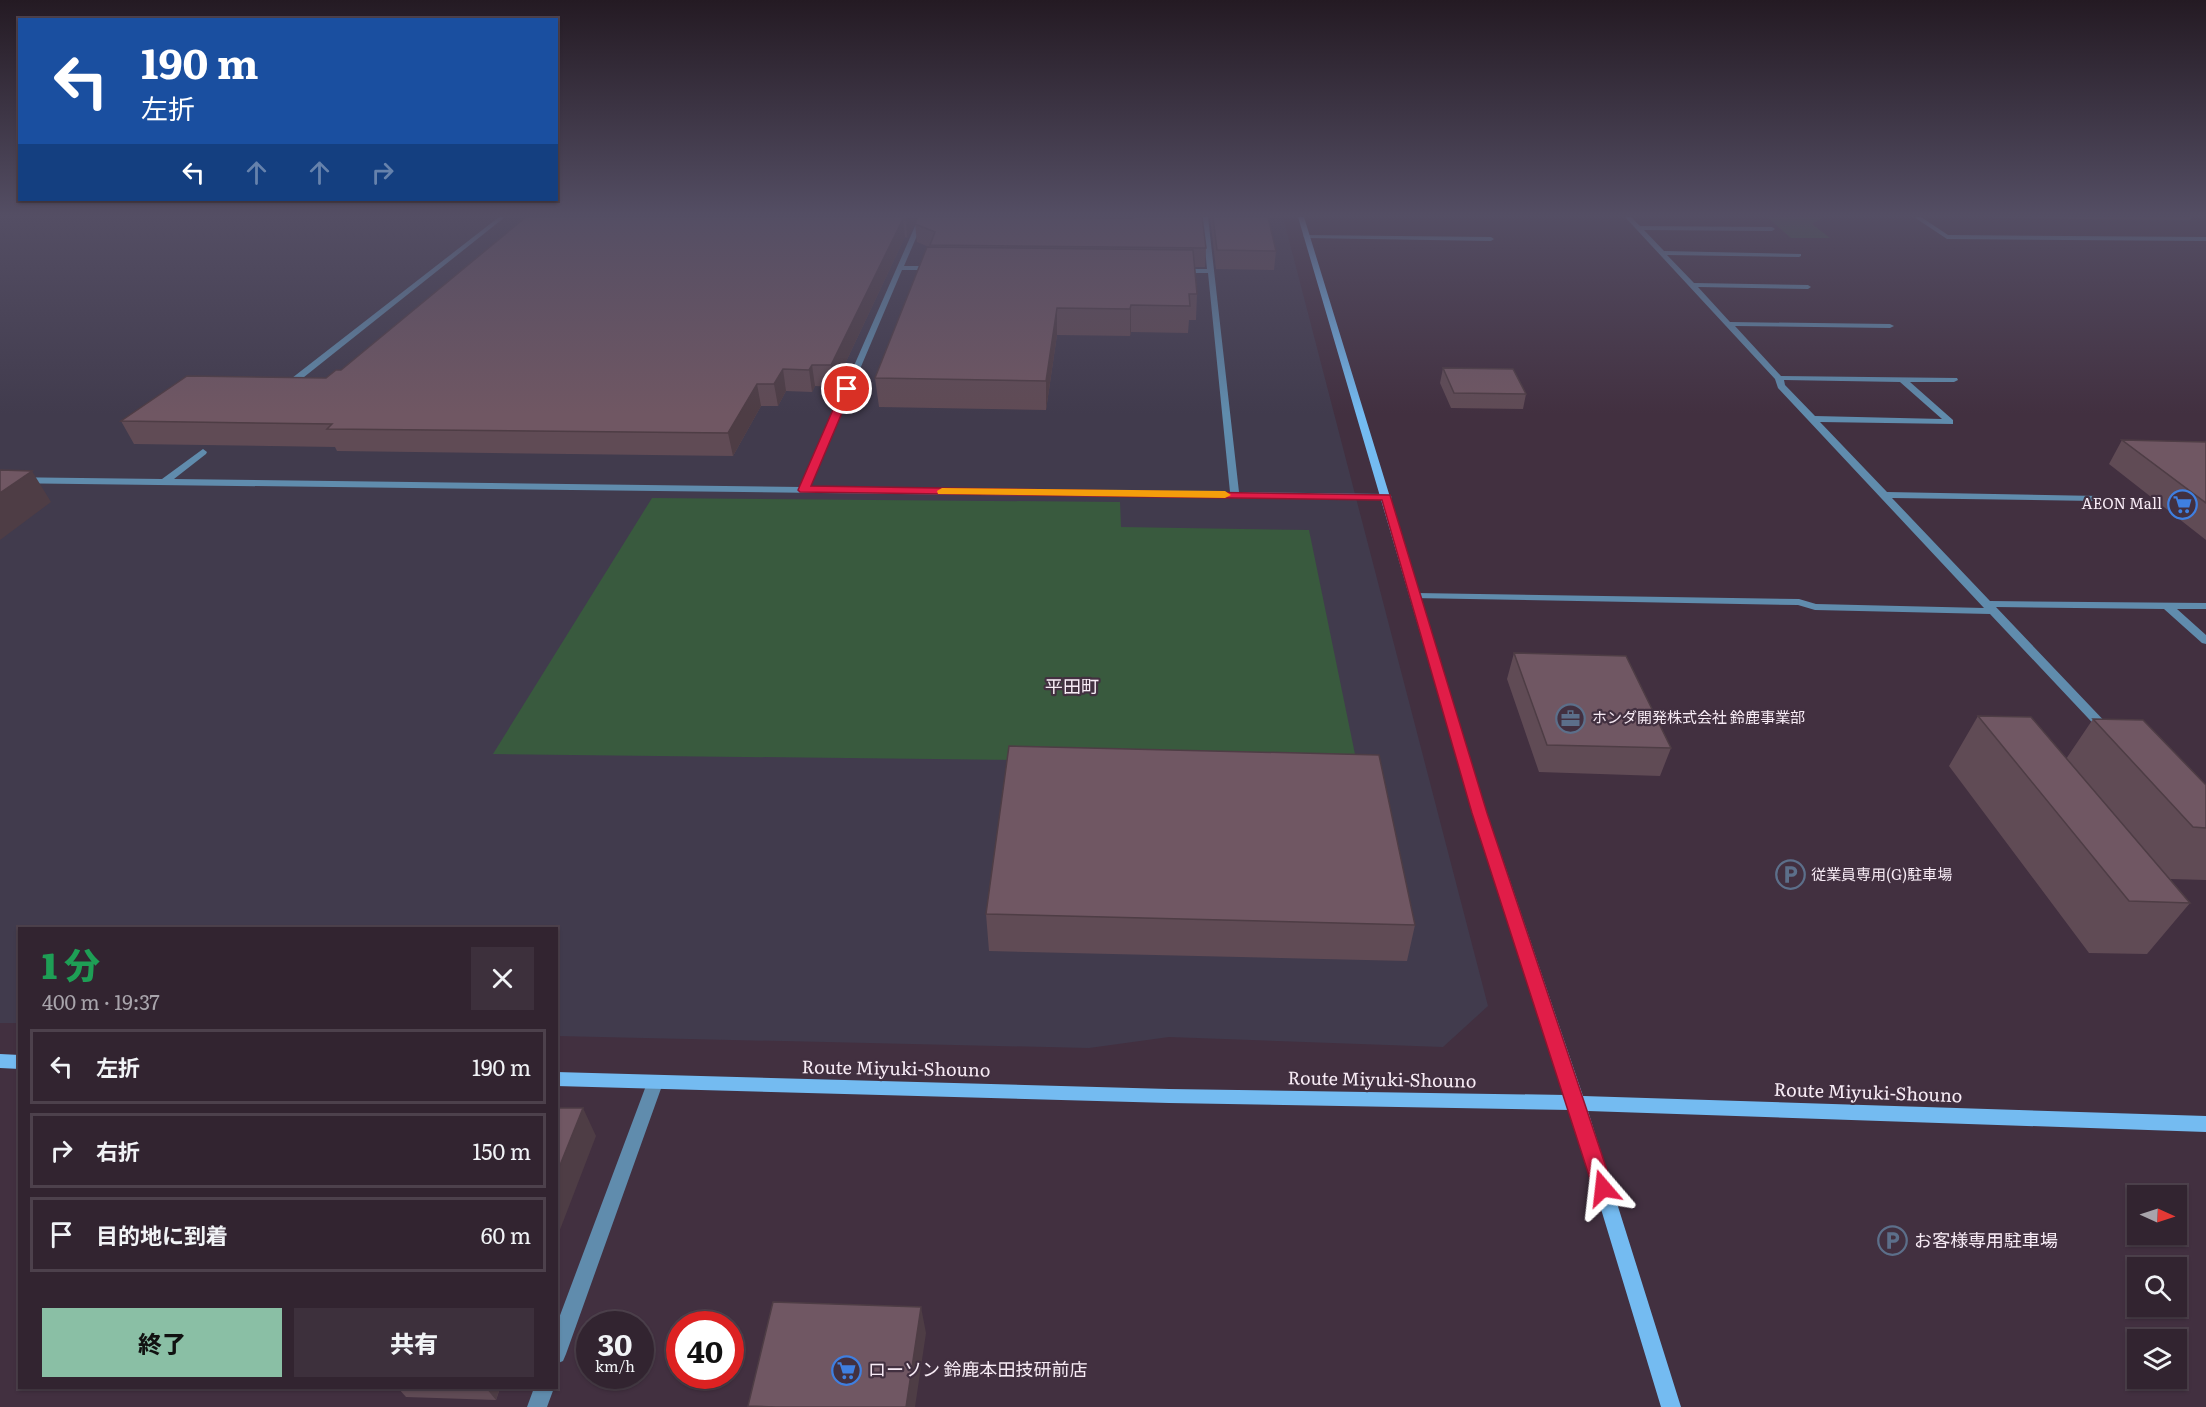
<!DOCTYPE html>
<html lang="ja">
<head>
<meta charset="utf-8">
<style>
  :root { --surface:#322430; --page:#3d303c; --text:#f1f3f6; --muted:#a8a4ab; --line:#4d414c; --accent:#8abfa5 }
  body { margin:0; font-family:Literata,"Noto Sans JP",serif; background:var(--page); color:var(--text); height:100vh; display:flex; flex-direction:column; font-size:22px; white-space:nowrap }
  * { box-sizing:border-box; margin:0 }
  p { font-size:20px; color:var(--muted) }
  .icon { flex:none; width:33px; height:33px; fill:none; stroke:currentColor; stroke-width:2; stroke-linecap:round; stroke-linejoin:round }
  .map { position:relative; flex:1; overflow:hidden }
  .drawer { position:absolute; left:18px; top:927px; width:540px; height:462px; display:flex; flex-direction:column; background:var(--surface); border-radius:0px; box-shadow:0 2px 4px #0004,0 0 0 2px var(--line) }
  .drawer>* { flex:none }
  .banner { position:absolute; left:18px; top:18px; width:540px; height:183px; border-radius:0px; box-shadow:0 2px 4px #0004,0 0 0 2px var(--line); background:#1a4fa0; color:#fff; overflow:hidden }
  .needle { width:39px; rotate:93deg }
  .buttons { position:absolute; left:2127px; top:1185px; display:grid; gap:12px }
  .buttons a { display:grid; place-items:center; width:60px; height:60px; border-radius:0px; background:var(--surface); box-shadow:0 2px 4px #0004,0 0 0 2px var(--line); font-size:30px }
  .speed { position:absolute; left:576px; top:1311px; display:flex; gap:12px; font-size:30px; font-weight:700; text-align:center }
  .speed>* { display:grid; place-content:center; width:78px; height:78px; border-radius:50%; background:var(--surface); box-shadow:0 2px 4px #0004,0 0 0 2px var(--line); line-height:1 }
  .speed small { font-size:15px; font-weight:400 }
  .speed .limit { border:9px solid #d22; background:#fff; color:#111 }
  .pin { position:absolute; display:grid; place-items:center; width:51px; height:51px; color:#fff; margin:-26px; border:3px solid #fff; border-radius:50%; box-shadow:0 2px 6px #0007 }
  .me { position:absolute; width:66px; margin:-33px; rotate:343deg; stroke-linejoin:round; filter:drop-shadow(0 0 4px #0008) }
  .turn { display:flex; align-items:center; gap:21px; height:126px; padding:0 24px; font-size:27px }
  .turn .icon { width:78px; height:78px; stroke-width:2.5 }
  .turn b { display:block; font-size:42px; line-height:51px }
  .lanes { display:flex; align-items:center; height:57px; padding:0 24px; background:#0003; justify-content:center; gap:30px; direction:ltr }
  .lanes .off { opacity:.35 }
  .round { display:grid; place-items:center; flex:none; width:63px; height:63px; border-radius:0px; background:var(--page) }
  .head { display:flex; align-items:center; justify-content:space-between; height:102px; padding:0 24px }
  h1 { font-size:36px; font-weight:800; line-height:45px; color:#1e9e55 }
  .action { display:flex; gap:12px; margin-top:auto; padding:12px 24px }
  .action a { flex:1; height:69px; border-radius:0px; background:var(--accent); color:#111; font-size:24px; font-weight:800; line-height:69px; text-align:center }
  .action a+a { background:var(--page); color:var(--text) }
  ul { padding:0; list-style:none }
  li { display:flex; align-items:center; gap:18px; height:75px; margin:0 12px 9px; padding:0 12px; border:3px solid var(--line); border-radius:0px }
  li div { flex:1 }
  li b { display:block; font-size:22px }
  li em { font-style:normal }
  .map>svg:first-child { display:block }
</style>
</head>
<body>
<div class="map">
<svg width="2206" height="1407" viewBox="0 0 2206 1407">
  <rect width="100%" height="100%" fill="#423040"/>
  <path fill="#413b4d" d="M0 217H1283L1488 1006 1443 1047 1169 1037 1089 1048 557 1036 556 928H20L19 1023H0Z"/>
  <path fill="#395a3e" d="M1767 217 1822 218 1812 224 1830 238H1791Z
    M652 498 1120 502 1121 527 1309 530 1357 764 493 754Z"/>
  <g fill="none" stroke-linecap="round" stroke-linejoin="round">
    <path fill="#608cad" fill-rule="evenodd" d="M499 217H505L289 389H283V385Z
      M919 217H925L904 266H934L937 268 934 270H902L810 487 1230 492 1208 273H1179L1176 271 1179 269H1207L1202 217H1208L1239 492 1387 494 1392 497 1387 500 0 483V477L162 479 203 449 207 452 206 454 174 479 801 487Z
      M1304 235 1491 237 1494 239 1491 241 1306 238 1303 236Z"/>
    <path fill="#608cad" fill-rule="evenodd" d="M1625 217H1631L1640 226 1772 227 1775 229 1772 231 1644 230 1664 251 1801 254V256L1799 257 1667 255 1694 283 1808 285 1811 287 1808 289 1698 287 1730 322 1890 324 1894 326 1890 328 1735 326 1781 376 1957 378 1958 380 1954 382H1910L1953 420V424L1820 422 1887 492 2099 496V500L2096 501 1892 498 1990 601 2206 603V609H2177L2206 635V644L2202 643 2164 609 1996 607 2111 728 2113 731 2107 735 2103 734 1990 614 1815 610 1798 605 1412 598 1411 596 1416 593 1799 599 1816 604 1984 608 1778 388 1775 379ZM1784 380 1900 382 1942 419 1815 416 1785 385Z
      M1914 217H1921L1948 235 2206 237V241L1947 239Z
      M655 1076 661 1078 663 1083 566 1354 563 1361 556 1364V1326L647 1083 649 1078Z
      M534 1388H554L547 1407H527Z"/>
    <path fill="#74bbf1" fill-rule="evenodd" d="M1298 217H1304L1487 813 1583 1096 2206 1116V1132L1588 1111 1681 1407H1661L1571 1110 1169 1103 556 1086V1072L1169 1089 1566 1095 1473 813Z
      M0 1054 20 1055V1069L0 1068Z"/>
  </g>
  <path fill="#604b55" d="M526 217H918L907 238 905 237 834 387 815 386 812 392 786 391 778 406H761L733 456 337 451 335 447 134 444 121 421 326 378 341 370Z
    M1210 217H1268L1276 251 1274 270 1216 269Z
    M1993 217H2192L2190 220 1995 218Z
    M1004 218 1206 248 1205 267H1195L1197 294 1196 320H1189L1188 333 1131 332 1130 336 1057 335 1046 410 879 407 875 378 929 247 917 242 915 224Z
    M1443 368 1526 394 1523 409 1451 408 1440 383Z
    M2122 440 2206 442V540L2109 464Z
    M1514 653 1671 748 1660 776 1539 772 1507 679Z
    M1978 716 2066 759 2093 719 2206 785V880L2170 879 2190 903 2147 954 2089 953 1949 766Z
    M986 914 1415 925 1407 961 989 951Z
    M398 1388H500L496 1400 406 1397Z"/>
  <path fill="#4e3d45" d="M907 217H918L907 238 906 220Z
    M903 219 905 237 834 387 831 365Z
    M1131 305V332L1130 336V309Z
    M1057 308V335L1046 410V381Z
    M812 365 815 386 812 392 809 370Z
    M783 369 786 391 778 406 774 384Z
    M757 384 761 406 733 456 728 433Z
    M32 471 51 502 0 540V493Z
    M583 1108 596 1136 556 1240V1175Z
    M921 1307 926 1333 915 1407H906Z
    M486 1388H500L496 1400Z"/>
  <path fill="#705763" stroke="#4e3d45" stroke-width="1.5" d="M526 217H907L906 220 903 219 831 365H812L809 370 783 369 774 384H757L728 433 327 429 332 424 121 421 187 376 326 378 336 370H341Z
    M918 217 1133 218 1134 217H1202L1206 248 930 245 935 232 915 224Z
    M1213 217H1268L1276 251 1217 250Z
    M927 247 1193 250 1197 294H1189L1190 306 1131 305 1130 309 1057 308 1046 381 875 378Z
    M1443 368 1513 369 1526 394 1454 393Z
    M2122 440 2206 442V503Z
    M0 470 32 471 0 493Z
    M1514 653 1626 656 1671 748 1547 745Z
    M1978 716 2031 717 2190 903 2129 901Z
    M2093 719 2143 720 2206 785V828L2193 827Z
    M1009 746 1379 755 1415 925 986 914Z
    M556 1108H583L556 1175Z
    M773 1302 921 1307 906 1407H776L748 1406Z"/>
  <linearGradient id="sky" x2="0" y2="1"><stop stop-color="#241a23"/><stop offset="0.52" stop-color="#544e64"/><stop offset="1" stop-color="#544e64" stop-opacity="0"/></linearGradient>
  <rect width="2206" height="414" fill="url(#sky)"/>
  <path fill="#e11d48" stroke="#92132f" stroke-width="1.5" d="M847 386 852 389 811 486 1390 495 1487 813 1613 1188 1610 1194 1603 1197 1596 1194 1593 1188 1472 813 1382 500 800 492 798 490 842 389Z"/>
  <path fill="#f59e0b" d="M942 488 1225 491 1231 495 1225 498 938 494 937 491Z"/>
  <defs>
    <symbol id="supermarket-ring" viewBox="-11 -11 22 22"><circle r="9.5" fill="#423040" stroke="#3f7fe0" stroke-width="1.5"/><path d="M-6-5.5h2.5l.6 2H6L4.5 2H-2.5L-4.4-4H-6ZM-1.5 3.2a1.3 1.3 0 1 0 .1 0ZM3 3.2a1.3 1.3 0 1 0 .1 0Z" fill="#3f7fe0"/></symbol>
    <symbol id="office-ring" viewBox="-11 -11 22 22"><circle r="9.5" fill="#423040" stroke="#5c6f8a" stroke-width="1.5"/><path d="M-6-3h4V-5.5h4V-3h4V5H-6ZM-1-4.5V-3h2v-1.5ZM-6 0V1H6V0Z" fill="#5c6f8a"/></symbol>
    <symbol id="parking-ring" viewBox="-11 -11 22 22"><circle r="9.5" fill="#423040" stroke="#5c6f8a" stroke-width="1.5"/><path d="M-3.5-5.5H1a3.5 3.5 0 0 1 0 7H-1V5.5H-3.5ZM-1-3.4V-.6H.8a1.4 1.4 0 0 0 0-2.8Z" fill="#5c6f8a"/></symbol>
  </defs>
  <g fill-rule="evenodd">
    <use href="#supermarket-ring" x="2166" y="488" width="33" height="33"/>
    <use href="#office-ring" x="1554" y="702" width="33" height="33"/>
    <use href="#parking-ring" x="1774" y="858" width="33" height="33"/>
    <use href="#parking-ring" x="1876" y="1224" width="33" height="33"/>
    <use href="#supermarket-ring" x="830" y="1354" width="33" height="33"/>
  </g>
  <g text-anchor="middle" stroke-width="4.5" stroke-linejoin="round" paint-order="stroke">
    <g font-size="15" fill="#f7ebf5" stroke="#423040" text-anchor="start">
      <text x="2162" y="509" text-anchor="end">AEON Mall</text>
      <text x="1592" y="723">ホンダ開発株式会社 鈴鹿事業部</text>
      <text x="1811" y="880">従業員専用(G)駐車場</text>
    </g>
    <g font-size="18" fill="#f7ebf5" stroke="#423040">
      <text x="1072" y="693">平田町</text>
    </g>
    <g font-size="18" fill="#f7ebf5" stroke="#423040">
      <text transform="translate(896 1069) rotate(1)" y="6">Route Miyuki-Shouno</text>
      <text transform="translate(1382 1080) rotate(1)" y="6">Route Miyuki-Shouno</text>
      <text transform="translate(1868 1093) rotate(2)" y="6">Route Miyuki-Shouno</text>
    </g>
    <g font-size="18" fill="#f7ebf5" stroke="#423040" text-anchor="start">
      <text x="1914" y="1247">お客様専用駐車場</text>
      <text x="868" y="1376">ローソン 鈴鹿本田技研前店</text>
    </g>
  </g>
</svg>
<div class="buttons">
<a><svg class="needle" viewBox="-14 -14 28 28"><path d="M0-13l5 13h-10z" fill="#e53935"/><path d="M0 13l5-13h-10z" fill="#a8a4ab"/></svg></a>
<a><svg class="icon" aria-label="search" viewBox="0 0 24 24"><circle cx="10" cy="10" r="6"/><path d="M15 15l6 6"/></svg></a>
<a><svg class="icon" aria-label="layers" viewBox="0 0 24 24"><path d="M12 4l9 5-9 5-9-5zM3 14l9 5 9-5"/></svg></a>
</div>
<div class="speed"><div>30<small>km/h</small></div><div class="limit">40</div></div>
<div class="pin" style="left:847px;top:389px;background:#d93025"><svg class="icon" aria-label="arrive" viewBox="0 0 24 24"><path d="M6 21V4h12l-3 4 3 4H6"/></svg></div>
<svg class="me" style="left:1603px;top:1188px" viewBox="-20 -20 40 40"><path d="M0-17L14 15 0 8-14 15z" fill="#e11d48" stroke="#fff" stroke-width="4"/></svg>
<div class="banner">
<div class="turn"><svg class="icon" aria-label="left" viewBox="0 0 24 24"><path d="M17 20v-9H6M10 6l-5 5 5 5"/></svg><div><b>190 m</b>左折</div></div>
<div class="lanes"><svg class="icon" aria-label="left" viewBox="0 0 24 24"><path d="M17 20v-9H6M10 6l-5 5 5 5"/></svg><svg class="icon off" aria-label="ahead" viewBox="0 0 24 24"><path d="M12 20V5M6 11l6-6 6 6"/></svg><svg class="icon off" aria-label="ahead" viewBox="0 0 24 24"><path d="M12 20V5M6 11l6-6 6 6"/></svg><svg class="icon off" aria-label="right" viewBox="0 0 24 24"><path d="M7 20v-9h11M14 6l5 5-5 5"/></svg></div>
</div>
<section class="drawer">
<div class="head"><div><h1>1 分</h1><p>400 m · 19:37</p></div><a class="round"><svg class="icon" aria-label="close" viewBox="0 0 24 24"><path d="M6 6l12 12M18 6L6 18"/></svg></a></div>
<ul>
<li><svg class="icon" aria-label="left" viewBox="0 0 24 24"><path d="M17 20v-9H6M10 6l-5 5 5 5"/></svg><div><b>左折</b></div><em>190 m</em></li>
<li><svg class="icon" aria-label="right" viewBox="0 0 24 24"><path d="M7 20v-9h11M14 6l5 5-5 5"/></svg><div><b>右折</b></div><em>150 m</em></li>
<li><svg class="icon" aria-label="arrive" viewBox="0 0 24 24"><path d="M6 21V4h12l-3 4 3 4H6"/></svg><div><b>目的地に到着</b></div><em>60 m</em></li>
</ul>
<div class="action"><a>終了</a><a>共有</a></div>
</section>
</div>
</body>
</html>
